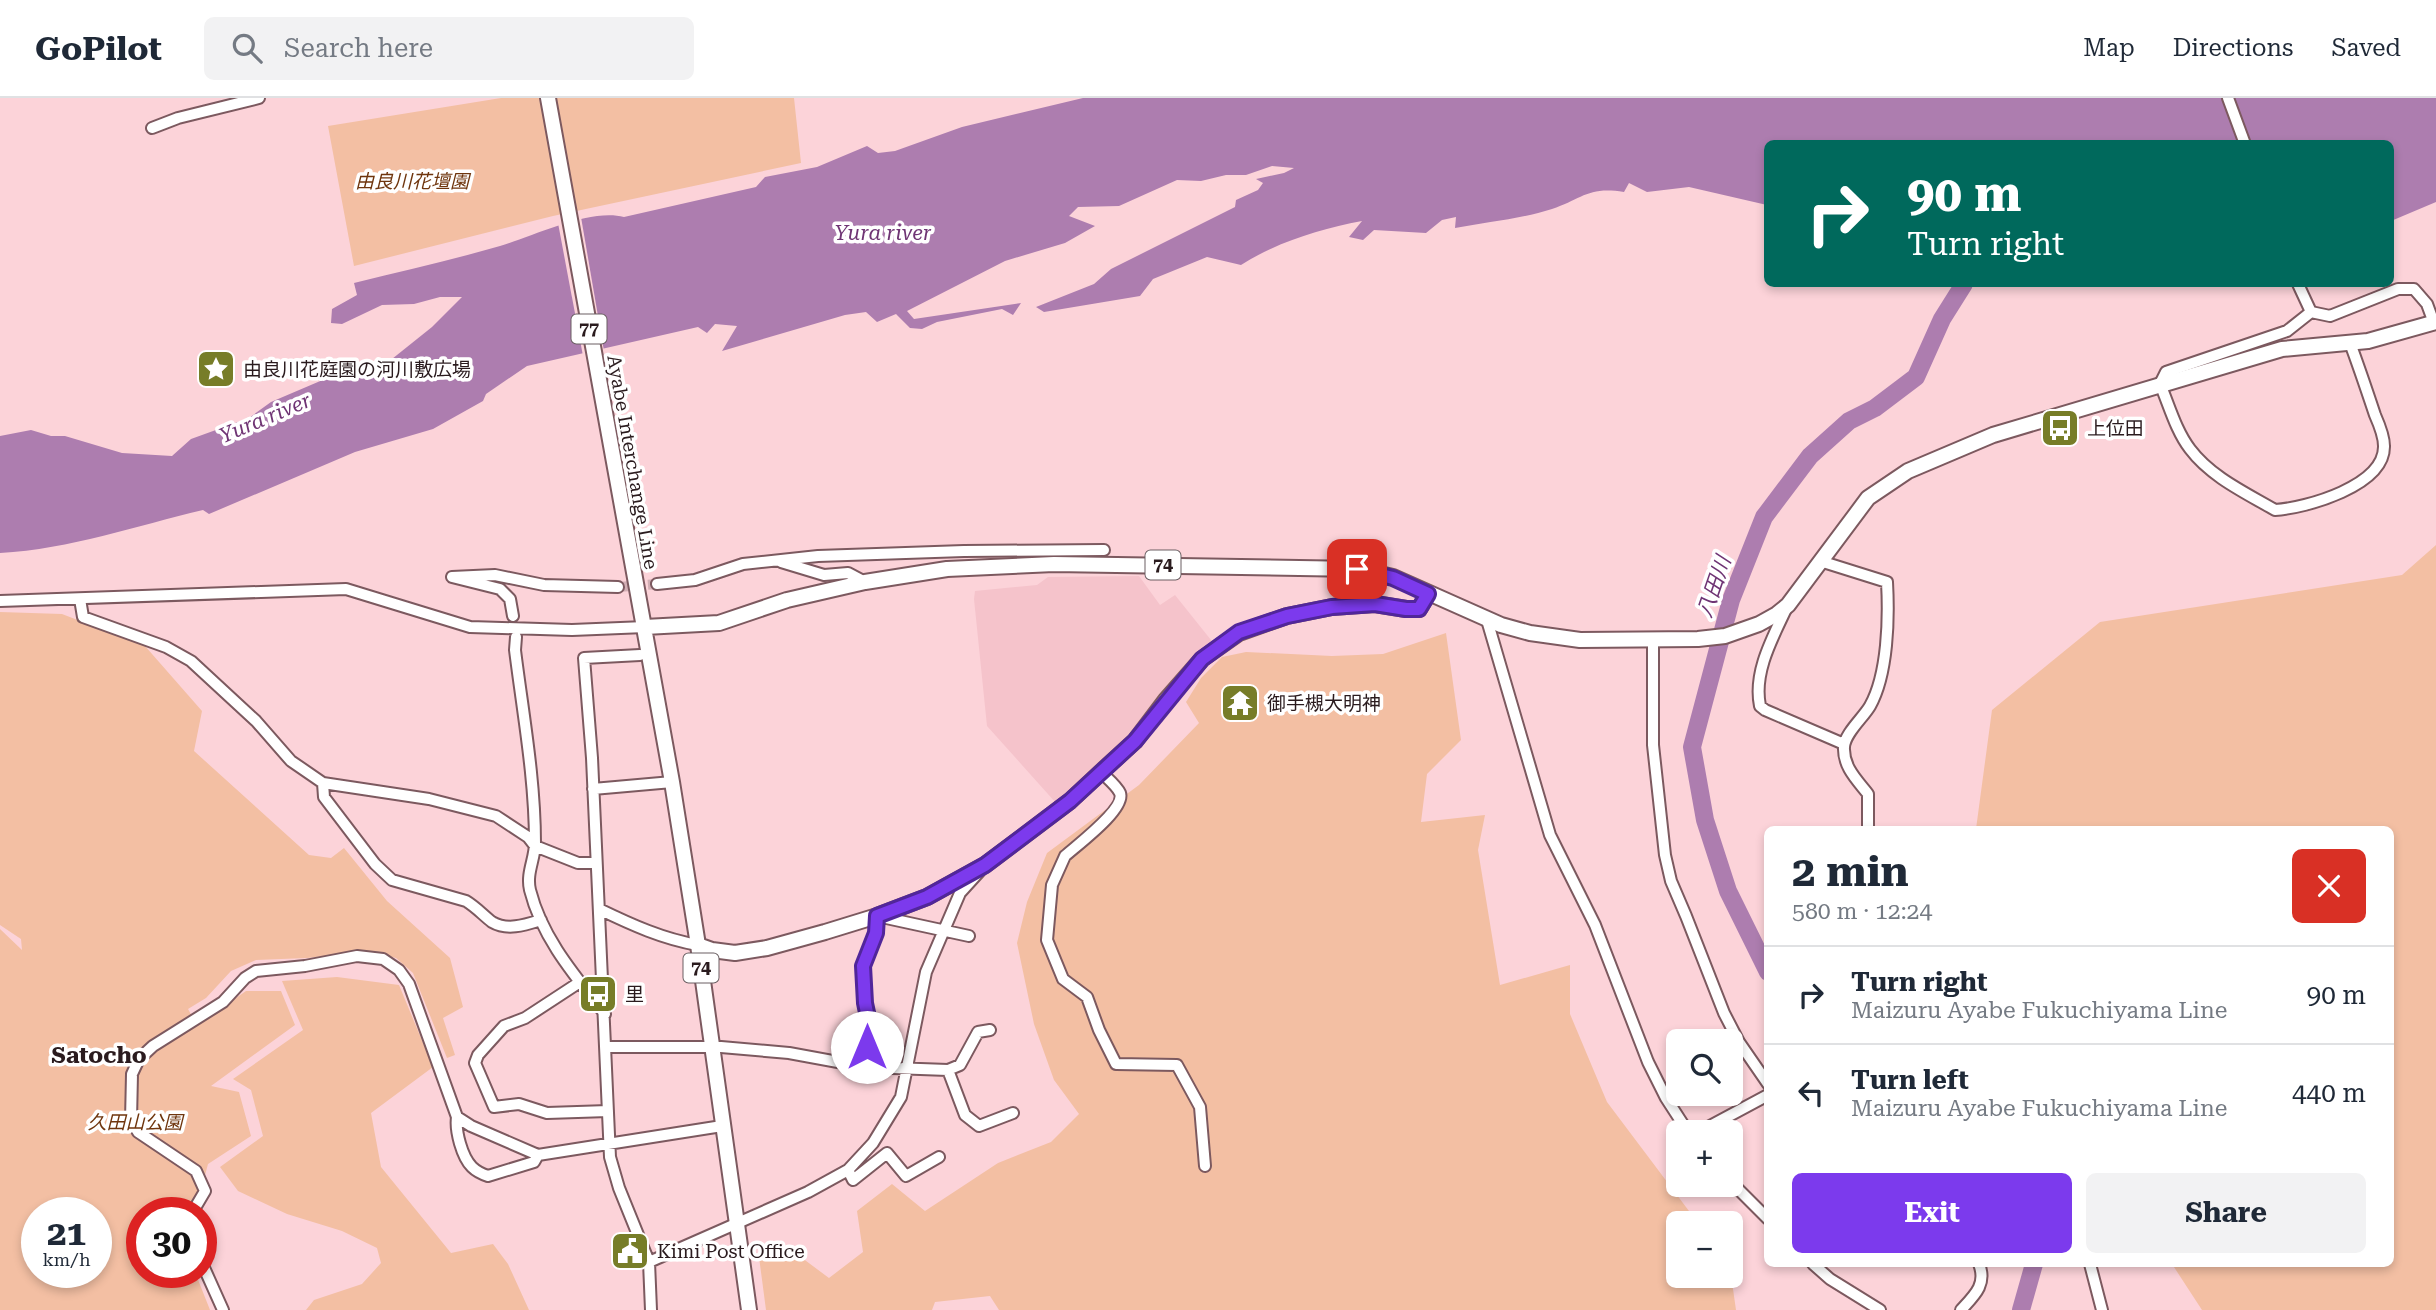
<!DOCTYPE html>
<html lang="en">
<head>
<meta charset="utf-8">
<style>
  :root { --surface:#fff; --page:#f2f2f3; --text:#1f2937; --muted:#747a83; --line:#e0e1e3; --accent:#7c3aed }
  body { margin:0; font-family:"Roboto Serif","Noto Sans JP",serif; background:var(--page); color:var(--text); height:100vh; display:flex; flex-direction:column; font-size:26px; white-space:nowrap }
  * { box-sizing:border-box; margin:0 }
  p { font-size:23px; color:var(--muted) }
  .icon { flex:none; width:38px; height:38px; fill:none; stroke:currentColor; stroke-width:2; stroke-linecap:round; stroke-linejoin:round }
  .map { position:relative; flex:1; overflow:hidden }
  .side { position:absolute; left:1764px; top:728px; width:630px; height:441px; display:flex; flex-direction:column; background:var(--surface); border-radius:10px; box-shadow:0 4px 10px #0003 }
  .side>* { flex:none }
  .hud { position:absolute; left:1764px; top:42px; width:630px; height:147px; border-radius:10px; box-shadow:0 4px 10px #0003; background:#00695c; color:#fff; overflow:hidden }
  .tools { position:absolute; left:1666px; top:931px; display:grid; gap:14px }
  .tools a { display:grid; place-items:center; width:77px; height:77px; border-radius:10px; background:var(--surface); box-shadow:0 4px 10px #0003; font-size:35px }
  .speed { position:absolute; left:21px; top:1099px; display:flex; gap:14px; font-size:35px; font-weight:700; text-align:center }
  .speed>* { display:grid; place-content:center; width:91px; height:91px; border-radius:50%; background:var(--surface); box-shadow:0 4px 10px #0003; line-height:1 }
  .speed small { font-size:18px; font-weight:400 }
  .speed .limit { border:10px solid #d22; background:#fff; color:#111 }
  .pin { position:absolute; display:grid; place-items:center; width:60px; height:60px; color:#fff; margin:-30px; border-radius:14px; box-shadow:0 4px 10px #0006 }
  .me { position:absolute; width:77px; margin:-38px; rotate:0deg; stroke-linejoin:round; filter:drop-shadow(0 0 5px #0008) }
  .turn { display:flex; align-items:center; gap:24px; height:147px; padding:0 28px; font-size:32px }
  .turn .icon { width:91px; height:91px; stroke-width:2.5 }
  .turn b { display:block; font-size:49px; line-height:60px }
  .round { display:grid; place-items:center; flex:none; width:74px; height:74px; border-radius:10px; background:var(--page) }
  .overview { display:flex; align-items:center; justify-content:space-between; height:119px; padding:0 28px }
  h1 { font-size:42px; font-weight:700; line-height:52px }
  .primary-button { display:flex; gap:14px; margin-top:auto; padding:14px 28px }
  .primary-button a { flex:1; height:80px; border-radius:10px; background:var(--accent); color:#fff; font-size:28px; font-weight:700; line-height:80px; text-align:center }
  .primary-button a+a { background:var(--page); color:var(--text) }
  ul { padding:0; list-style:none }
  li { display:flex; align-items:center; gap:21px; height:98px; padding:0 28px; border-top:2px solid var(--line) }
  li div { flex:1 }
  li b { display:block; font-size:26px }
  li em { font-style:normal }
  header { display:flex; align-items:center; gap:42px; box-sizing:border-box; height:98px; padding:0 35px; background:var(--surface); border-bottom:2px solid var(--line) }
  header strong { font-size:33px }
  nav { display:flex; gap:38px; margin-inline-start:auto; font-size:24px }
  .search { width:490px; height:63px; background:var(--page); display:flex; align-items:center; gap:18px; box-sizing:border-box; padding:0 24px; border-radius:10px; color:var(--muted); font-size:26px }
  .map>svg:first-child { display:block }
</style>
</head>
<body>
<header>
<strong>GoPilot</strong>
<div class="search"><svg class="icon" aria-label="search" viewBox="0 0 24 24"><circle cx="10" cy="10" r="6"/><path d="M15 15l6 6"/></svg>Search here</div>
<nav><a>Map</a><a>Directions</a><a>Saved</a></nav>
</header>
<div class="map">
<svg width="2436" height="1212" viewBox="0 0 2436 1212">
  <rect width="100%" height="100%" fill="#fcd3d9"/>
  <path fill="#f5c3cb" d="M1139 478 1160 507 1175 497 1215 547 1135 636 1056 705 987 628 974 501 975 493 1037 487 1048 479Z"/>
  <path fill="#f3bfa3" fill-rule="evenodd" d="M501 0H794L801 65 553 118 354 168 328 28Z
    M2436 447V1212H2202L2172 1166H2390V732L1976 731 1992 612 2100 524 2402 477Z
    M0 514 62 516 145 548 202 613 194 653 309 757 331 760 344 750 387 803 450 860 463 909 443 920 455 957 447 960 413 875 396 860 370 853 307 860 256 862 231 873 206 900 188 911 197 927 246 893H281L295 927 211 988 239 994 251 1038 208 1066 199 1100 191 1115H142V1174H195L210 1212H0V831L22 852 21 841 0 827ZM37 1115H96V1174H37Z
    M1446 535 1461 642 1427 676 1421 724 1485 717 1478 752 1500 887 1570 867V916L1607 1004 1698 1125H1678V1178L1731 1177 1736 1212H999L990 1198 935 1204 932 1212H766L759 1159 790 1151 829 1180 863 1154 857 1113 892 1086 925 1113 998 1065 1051 1044 1079 1016 1054 982 1034 926 1017 845 1027 804 1047 755 1139 687 1199 625 1186 604 1201 580 1222 559 1246 554 1332 558 1383 556Z
    M337 879 399 887 433 969 371 1015 381 1069 451 1155 493 1146 508 1166 529 1212H306L314 1202 362 1186 381 1165 377 1150 342 1133 287 1116 238 1093 220 1069 263 1038 251 992 233 981 303 932 282 883Z"/>
  <path fill="#ad7daf" d="M1083 0H2436V104L2391 123 2390 46H1768L1767 107 1689 89 1647 94 1629 85 1624 94C1588 88 1582 101 1552 111 1521 121 1487 124 1455 130L1456 119 1442 122 1426 135 1374 132 1363 142 1349 139 1362 123C1320 131 1277 144 1241 167L1207 159 1153 181 1140 198 1044 214 1036 209 1094 186 1111 171 1235 109 1236 102 1258 92 1263 85 1256 81 1284 75 1294 70 1272 68 1246 77H1226L1201 83 1177 82 1119 108 1078 109 1069 118 1095 128 1065 145 1005 163 907 213 914 221 1021 205 1013 217 1002 211 937 224 922 231 910 230 896 216 877 224 866 214 845 217 722 253 737 228 715 226 707 235 698 229 527 268 486 296 483 303 433 331 355 354 209 416 203 412C135 428 71 451 0 455V338L31 332 51 338H65L122 355 172 358 191 341 249 320 271 304 332 278 387 265 432 229 462 199H440L414 206 382 207 342 226 331 225 332 211 357 197 354 185C403 173 452 162 500 148 534 138 590 110 624 119L756 89 765 79 817 69 867 48 878 55 895 53 962 29Z"/>
  <path fill="#fcd3d9" d="M581 119 604 253 583 258 558 125Z"/>
  <g fill="none" stroke-linecap="round" stroke-linejoin="round">
    <path stroke="#ad7daf" stroke-width="18" d="M1768 874 1728 793 1705 722 1692 649 1731 502 1764 419 1810 358 1849 323 1875 310 1916 279 1942 221 1964 186
      M2021 1212 2034 1166"/>
    <path stroke="#d2aeb4" stroke-width="10" stroke-dasharray="10 5" stroke-linecap="butt" d="M618 489 657 486"/>
    <defs>
      <path id="minor" d="M2228 0 2245 46
        M152 30 178 20 259 0
        M2298 186 2311 214 2330 218 2398 191H2414L2427 206 2434 225
        M2311 214 2287 233 2166 274 2160 286C2169 307 2176 333 2190 351 2211 379 2246 395 2275 412 2306 410 2385 388 2384 348 2384 338 2379 326 2375 317 2367 293 2359 269 2350 245
        M1820 463 1887 484C1889 520 1888 576 1870 608 1863 620 1845 635 1844 649 1843 669 1857 682 1868 696V732
        M781 464 824 477 848 475 865 484
        M657 486 695 482 743 466 818 458 964 453 1104 452
        M80 501 83 519 166 549 191 563 256 623 291 663 323 685 429 701 496 718 528 739 535 748 578 765H596
        M0 503 346 491 470 529 572 532 645 529
        M1787 509C1773 539 1753 574 1760 608L1765 612 1844 646
        M513 518 510 501 500 491 452 479 495 477 544 487 618 489
        M1487 522 1550 737 1595 827 1648 964 1666 1000 1688 1034
        M516 539 515 552C523 616 535 680 535 745 535 761 526 775 530 792 542 840 575 878 605 916
        M1653 542V647L1665 757 1671 783 1686 818 1724 915 1739 944 1768 986
        M640 557 584 560 592 660 610 1059 619 1090 649 1164 651 1212
        M1101 674C1107 680 1117 688 1120 695 1126 711 1077 747 1065 758L1052 787 1047 842 1063 881 1087 899 1099 932 1116 966 1177 967 1200 1009 1205 1068
        M323 685 324 699 375 766 392 782 466 803C476 809 483 817 492 824 507 833 525 827 541 822
        M593 691 672 684
        M599 811C632 827 663 841 698 847
        M580 884 525 920 504 928 478 957 475 965 494 1009 519 1006 547 1015 608 1013
        M606 949H721L789 955 865 969 948 972 960 967 978 934 990 932
        M865 969 870 929 865 905 863 868 876 835 877 818 969 838
        M948 972 965 1017 979 1028 1013 1015
        M457 1019C455 1033 462 1059 472 1069 477 1074 482 1076 488 1078L534 1064 538 1057
        M1699 1034 1768 997
        M848 1072 853 1082 887 1055 906 1078 939 1059
        M1731 1084 1768 1121
        M192 1115 205 1093 196 1073 138 1034 131 1022 132 976 139 961 153 948 223 904 245 880 256 873 305 868 357 858 383 861 399 872 409 886 457 1019 471 1028 538 1057 722 1028
        M201 1163 223 1212
        M649 1164 808 1094 848 1072 873 1045 901 999 926 874 960 795 980 773
        M1813 1166 1830 1181 1880 1212
        M2090 1166 2102 1212
        M1961 1212C1975 1197 1987 1186 1979 1166"/>
      <path id="major" d="M548 0 672 684 698 847 749 1212
        M645 529 719 525 787 502 865 484 947 471 1054 466 1358 471 1393 479 1501 527 1530 535 1580 542 1698 541 1725 538 1759 526 1777 516 1788 507 1868 400 1908 373 1993 337 2282 251 2368 243 2436 224
        M698 847 712 852 735 855 767 850 825 834 877 818 927 799 985 767 1070 703 1101 674 1135 643 1166 602 1202 561 1239 535 1287 518 1332 509 1375 506 1406 511H1419L1428 496"/>
    </defs>
    <use href="#minor" stroke="#7c595f" stroke-width="14"/>
    <use href="#major" stroke="#7c595f" stroke-width="18"/>
    <use href="#minor" stroke="#fff" stroke-width="10"/>
    <use href="#major" stroke="#fff" stroke-width="14"/>
  </g>
  <g fill="none" stroke-linecap="round" stroke-linejoin="round">
    <defs>
      <path id="route" d="M867 949 870 929 865 905 863 868 876 835 877 818 927 799 985 767 1070 703 1135 643 1202 561 1239 534 1287 518 1332 509 1375 506 1406 511H1419L1428 496 1393 480 1357 471"/>
    </defs>
    <use href="#route" stroke="#51269a" stroke-width="18"/>
    <use href="#route" stroke="#7c3aed" stroke-width="12"/>
  </g>
  <defs>
    <symbol id="sight-square" viewBox="-11 -11 22 22"><rect x="-9" y="-9" width="18" height="18" rx="4" fill="#777d28" stroke="#fff"/><path d="M0-6L1.8-2.2L6-1.7L2.9 1.2L3.7 5.4L0 3.3L-3.7 5.4L-2.9 1.2L-6-1.7L-1.8-2.2Z" fill="#fff"/></symbol>
    <symbol id="bus-square" viewBox="-11 -11 22 22"><rect x="-9" y="-9" width="18" height="18" rx="4" fill="#777d28" stroke="#fff"/><path d="M-5-6H5V4H4V6H2V4H-2V6H-4V4H-5ZM-3.5-4V0h7V-4ZM-3.5 1.2v1.5H-2V1.2ZM2 1.2v1.5H3.5V1.2Z" fill="#fff"/></symbol>
    <symbol id="temple-square" viewBox="-11 -11 22 22"><rect x="-9" y="-9" width="18" height="18" rx="4" fill="#777d28" stroke="#fff"/><path d="M0-6L5-2H3V0L6.5 2.5H4V6H1.5V3h-3V6H-4V2.5H-6.5L-3 0V-2H-5Z" fill="#fff"/></symbol>
    <symbol id="civic-square" viewBox="-11 -11 22 22"><rect x="-9" y="-9" width="18" height="18" rx="4" fill="#777d28" stroke="#fff"/><path d="M-.6-6.5H3V-4.5H.6V-3L4-1V1h2V6H-6V1h2V-1L-.6-3ZM-1.2 2.5V6h2.4V2.5Z" fill="#fff"/></symbol>
  </defs>
  <g fill-rule="evenodd">
    <use href="#sight-square" x="194" y="249" width="44" height="44"/>
    <use href="#bus-square" x="2038" y="308" width="44" height="44"/>
    <use href="#temple-square" x="1218" y="583" width="44" height="44"/>
    <use href="#bus-square" x="576" y="874" width="44" height="44"/>
    <use href="#civic-square" x="608" y="1131" width="44" height="44"/>
  </g>
  <g text-anchor="middle" stroke-width="7" stroke-linejoin="round" paint-order="stroke">
    <g fill="#fff" stroke="#6a5f62" stroke-width="2">
      <rect x="571.5" y="216.5" width="35" height="29" rx="5"/>
      <rect x="1145.5" y="452.5" width="35" height="29" rx="5"/>
      <rect x="683.5" y="855.5" width="35" height="29" rx="5"/>
    </g>
    <g font-size="18" font-weight="bold" fill="#2a1b1e">
      <text x="589" y="237">77</text>
      <text x="1163" y="473">74</text>
      <text x="701" y="876">74</text>
    </g>
    <g font-size="19" font-style="italic" fill="#6f350d" stroke="#fff">
      <text x="412" y="90">由良川花壇園</text>
      <text x="135" y="1031">久田山公園</text>
    </g>
    <g font-size="19" fill="#2a1b1e" stroke="#fff" text-anchor="start">
      <text x="243" y="278">由良川花庭園の河川敷広場</text>
      <text x="2087" y="337">上位田</text>
      <text x="1267" y="612">御手槻大明神</text>
      <text x="625" y="903">里</text>
      <text x="657" y="1160">Kimi Post Office</text>
    </g>
    <g font-size="19" fill="#2a1b1e" stroke="#fff">
      <text transform="translate(633 364) rotate(80)" y="7">Ayabe Interchange Line</text>
    </g>
    <g font-size="21" font-style="italic" fill="#6f3474" stroke="#fff">
      <text x="883" y="142">Yura river</text>
      <text transform="translate(265 320) rotate(-23)" y="7">Yura river</text>
      <text transform="translate(1714 489) rotate(-71)" y="7">八田川</text>
    </g>
    <g font-size="23" font-weight="bold" fill="#2a1b1e" stroke="#fff">
      <text x="99" y="965">Satocho</text>
    </g>
  </g>
</svg>
<div class="tools">
<a><svg class="icon" aria-label="search" viewBox="0 0 24 24"><circle cx="10" cy="10" r="6"/><path d="M15 15l6 6"/></svg></a>
<a>+</a>
<a>−</a>
</div>
<div class="speed"><div>21<small>km/h</small></div><div class="limit">30</div></div>
<div class="pin" style="left:1357px;top:471px;background:#d93025"><svg class="icon" aria-label="arrive" viewBox="0 0 24 24"><path d="M6 21V4h12l-3 4 3 4H6"/></svg></div>
<svg class="me" style="left:867px;top:949px" viewBox="-20 -20 40 40"><circle r="19" fill="#fff"/><path d="M0-13L10 11 0 6-10 11z" fill="#7c3aed"/></svg>
<div class="hud">
<div class="turn"><svg class="icon" aria-label="right" viewBox="0 0 24 24"><path d="M7 20v-9h11M14 6l5 5-5 5"/></svg><div><b>90 m</b>Turn right</div></div>
</div>
<section class="side">
<div class="overview"><div><h1>2 min</h1><p>580 m · 12:24</p></div><a class="round" style="background:#d93025;color:#fff"><svg class="icon" aria-label="close" viewBox="0 0 24 24"><path d="M6 6l12 12M18 6L6 18"/></svg></a></div>
<ul>
<li><svg class="icon" aria-label="right" viewBox="0 0 24 24"><path d="M7 20v-9h11M14 6l5 5-5 5"/></svg><div><b>Turn right</b><p>Maizuru Ayabe Fukuchiyama Line</p></div><em>90 m</em></li>
<li><svg class="icon" aria-label="left" viewBox="0 0 24 24"><path d="M17 20v-9H6M10 6l-5 5 5 5"/></svg><div><b>Turn left</b><p>Maizuru Ayabe Fukuchiyama Line</p></div><em>440 m</em></li>
</ul>
<div class="primary-button"><a>Exit</a><a>Share</a></div>
</section>
</div>
</body>
</html>
